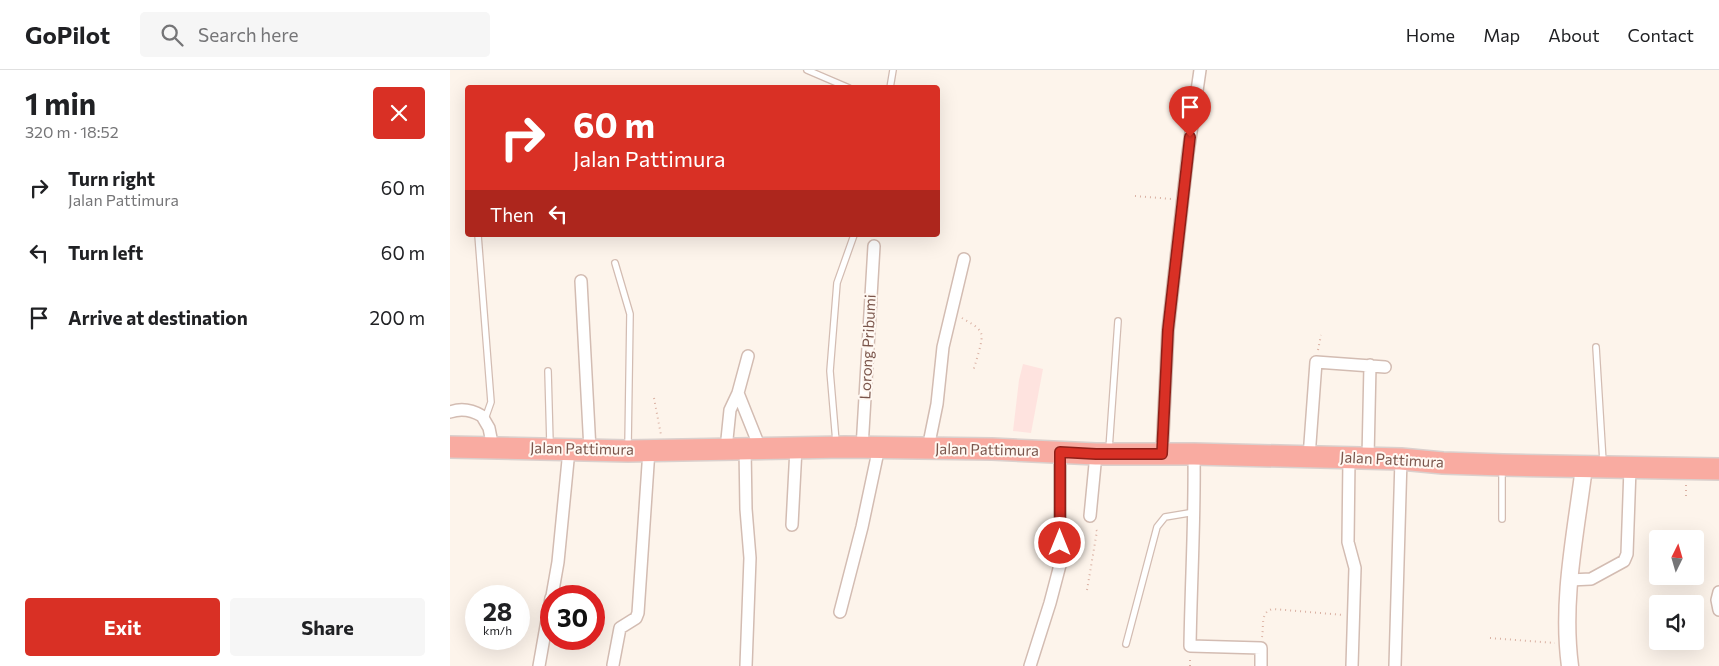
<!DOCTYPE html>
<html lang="en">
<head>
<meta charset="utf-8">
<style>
  :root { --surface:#fff; --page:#f6f6f6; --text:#202124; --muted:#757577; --line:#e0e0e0; --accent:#d93025 }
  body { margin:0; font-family:Commissioner,sans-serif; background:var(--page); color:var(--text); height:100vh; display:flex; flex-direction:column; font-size:19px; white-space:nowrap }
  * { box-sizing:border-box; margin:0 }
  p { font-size:16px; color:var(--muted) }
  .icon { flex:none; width:28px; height:28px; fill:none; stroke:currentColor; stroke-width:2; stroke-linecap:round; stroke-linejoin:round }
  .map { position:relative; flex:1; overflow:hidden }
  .drawer { display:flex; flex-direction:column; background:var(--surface); width:450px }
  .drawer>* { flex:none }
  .hud { position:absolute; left:15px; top:15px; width:475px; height:152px; border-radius:5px; box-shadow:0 5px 20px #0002; background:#d93025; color:#fff; overflow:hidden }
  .needle { width:32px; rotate:5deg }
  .buttons { position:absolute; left:1199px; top:460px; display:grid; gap:10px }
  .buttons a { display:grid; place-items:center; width:55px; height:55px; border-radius:5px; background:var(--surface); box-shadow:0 5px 20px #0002; font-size:25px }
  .speed { position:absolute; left:15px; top:515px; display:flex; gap:10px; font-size:25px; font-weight:700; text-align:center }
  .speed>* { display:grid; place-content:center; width:65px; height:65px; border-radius:50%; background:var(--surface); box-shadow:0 5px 20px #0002; line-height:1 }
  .speed small { font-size:12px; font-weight:400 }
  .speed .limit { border:8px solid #d22; background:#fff; color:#111 }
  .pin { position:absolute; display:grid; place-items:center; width:42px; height:42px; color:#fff; margin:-51px -21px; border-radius:50% 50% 50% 0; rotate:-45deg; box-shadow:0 0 5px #0007 }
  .pin .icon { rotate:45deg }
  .me { position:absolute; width:55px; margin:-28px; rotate:0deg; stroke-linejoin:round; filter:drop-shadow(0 0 4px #0008) }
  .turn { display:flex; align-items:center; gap:18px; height:105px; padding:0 25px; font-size:22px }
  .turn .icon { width:65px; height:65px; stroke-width:2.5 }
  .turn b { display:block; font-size:35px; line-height:42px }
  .then { display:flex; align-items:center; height:48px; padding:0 25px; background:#0003; gap:10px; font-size:19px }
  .round { display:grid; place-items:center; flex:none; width:52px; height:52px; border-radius:5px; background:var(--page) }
  .head { display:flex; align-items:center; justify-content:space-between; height:85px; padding:0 25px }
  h1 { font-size:30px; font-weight:700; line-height:38px }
  .action { display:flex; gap:10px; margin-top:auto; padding:10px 25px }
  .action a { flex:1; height:58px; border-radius:5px; background:var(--accent); color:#fff; font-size:20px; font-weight:700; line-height:58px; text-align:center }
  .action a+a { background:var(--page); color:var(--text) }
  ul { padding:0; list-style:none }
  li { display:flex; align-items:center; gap:15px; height:65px; padding:0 25px }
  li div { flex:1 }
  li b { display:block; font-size:19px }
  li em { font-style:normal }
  header { display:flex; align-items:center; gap:30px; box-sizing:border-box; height:70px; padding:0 25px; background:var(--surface); border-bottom:1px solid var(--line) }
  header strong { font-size:24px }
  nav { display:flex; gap:28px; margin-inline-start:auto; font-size:18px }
  .search { width:350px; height:45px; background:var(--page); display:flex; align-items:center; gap:12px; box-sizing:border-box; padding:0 18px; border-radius:5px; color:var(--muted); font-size:19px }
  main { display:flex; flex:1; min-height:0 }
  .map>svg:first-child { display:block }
</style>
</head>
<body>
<header>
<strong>GoPilot</strong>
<div class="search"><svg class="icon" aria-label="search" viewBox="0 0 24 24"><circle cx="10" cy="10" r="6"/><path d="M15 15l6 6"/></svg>Search here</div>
<nav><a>Home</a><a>Map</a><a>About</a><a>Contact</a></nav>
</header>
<main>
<section class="drawer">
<div class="head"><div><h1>1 min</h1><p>320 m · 18:52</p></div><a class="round" style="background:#d93025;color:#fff"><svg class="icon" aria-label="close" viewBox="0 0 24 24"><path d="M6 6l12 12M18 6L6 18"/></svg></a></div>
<ul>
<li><svg class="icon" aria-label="right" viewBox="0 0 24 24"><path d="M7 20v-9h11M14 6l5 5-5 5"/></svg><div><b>Turn right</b><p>Jalan Pattimura</p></div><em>60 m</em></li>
<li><svg class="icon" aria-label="left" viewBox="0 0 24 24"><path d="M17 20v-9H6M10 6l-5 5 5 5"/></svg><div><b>Turn left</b></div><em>60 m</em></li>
<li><svg class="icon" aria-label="arrive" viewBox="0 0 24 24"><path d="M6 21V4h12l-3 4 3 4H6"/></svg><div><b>Arrive at destination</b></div><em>200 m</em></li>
</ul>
<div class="action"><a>Exit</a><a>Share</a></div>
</section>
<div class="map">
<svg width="1269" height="596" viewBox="0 0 1269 596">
  <rect width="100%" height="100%" fill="#fdf4eb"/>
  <path fill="#fee3df" d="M573 294 593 299 581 363 563 361 569 310Z"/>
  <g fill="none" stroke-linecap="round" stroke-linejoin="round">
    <defs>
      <path id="lane" d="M357 0 399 18
        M440 18 443 0
        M28 165 41 332 35 349
        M165 193 180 244 178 376
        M1146 277 1153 392
        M98 301 100 374
        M386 372 380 301 387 213 404 165
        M659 379 668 251
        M1052 449V399
        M676 574 707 457 715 447 745 442"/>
      <path id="street" d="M131 211 140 380
        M298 286 288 323 310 378
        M0 342C11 338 22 340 32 346L39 358 43 378
        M295 378 296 439 300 488 296 596
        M412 378 424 176
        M478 378 487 334 493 277 514 189
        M276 379 280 340 288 323
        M712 384 718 260 738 83 750 0
        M744 384C745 448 741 512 740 576L811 578V596
        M859 387 866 292 935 297
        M918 388 920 295
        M899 389 898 472 905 498 902 596
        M640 446 646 384
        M342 455 346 378
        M1120 510 1141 509 1174 491 1177 484 1180 398
        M1269 522 1267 530 1269 540
        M102 526 108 492 119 380
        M390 542 412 457 429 377
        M163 595 170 558 186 548 188 543 199 380
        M89 596 101 528
        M580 596 600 533 610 495V382
        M945 596 951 389"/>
      <path id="secondary" d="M1120 596C1111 530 1126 462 1134 397"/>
      <path id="highway" d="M0 377 178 381 395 377 542 379 646 384H744L951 389 993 393 1053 395 1269 399"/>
    </defs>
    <use href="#lane" stroke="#d3bcb2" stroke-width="8"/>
    <use href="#street" stroke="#d3bcb2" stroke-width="14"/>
    <use href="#secondary" stroke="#d9bdb2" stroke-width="19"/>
    <use href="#highway" stroke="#dad0cd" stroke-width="24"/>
    <path stroke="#dab1a3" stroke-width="2" stroke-dasharray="1 4" stroke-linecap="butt" d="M685 126 722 129
      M512 248C518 252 528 256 531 263 534 270 525 293 523 302
      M868 280 871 265
      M204 328 211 365
      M1236 426V413
      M637 520 647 461 644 457
      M812 567C814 557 810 541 823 539L894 545
      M1040 568 1105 573
      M740 596V586"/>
    <use href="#lane" stroke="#fff" stroke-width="5.5"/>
    <use href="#street" stroke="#fff" stroke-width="11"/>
    <use href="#secondary" stroke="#fff" stroke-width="16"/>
    <use href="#highway" stroke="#f9aba1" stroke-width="21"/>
  </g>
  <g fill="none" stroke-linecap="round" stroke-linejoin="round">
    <defs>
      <path id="route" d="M610 473V382L646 384H712L718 260 740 67"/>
    </defs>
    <use href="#route" stroke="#8d1f18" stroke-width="12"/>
    <use href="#route" stroke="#d93025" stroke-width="9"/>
  </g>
  <g text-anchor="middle" stroke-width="4" stroke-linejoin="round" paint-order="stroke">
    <g font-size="15" fill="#7b564c" stroke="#fff8f2">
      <text transform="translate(418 277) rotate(-87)" y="5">Lorong Pribumi</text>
      <text transform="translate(132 379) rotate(1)" y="5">Jalan Pattimura</text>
      <text transform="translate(537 380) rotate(1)" y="5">Jalan Pattimura</text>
      <text transform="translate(942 390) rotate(3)" y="5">Jalan Pattimura</text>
    </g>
  </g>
</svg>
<div class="buttons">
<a><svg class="needle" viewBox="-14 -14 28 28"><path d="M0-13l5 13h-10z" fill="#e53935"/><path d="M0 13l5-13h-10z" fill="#757577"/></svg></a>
<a><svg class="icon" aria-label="sound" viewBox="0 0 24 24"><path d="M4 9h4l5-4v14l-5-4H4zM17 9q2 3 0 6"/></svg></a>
</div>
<div class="speed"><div>28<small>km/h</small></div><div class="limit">30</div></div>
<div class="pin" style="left:740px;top:67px;background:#d93025"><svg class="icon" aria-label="arrive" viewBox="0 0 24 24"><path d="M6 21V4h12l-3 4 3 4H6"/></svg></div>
<svg class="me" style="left:610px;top:473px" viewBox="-20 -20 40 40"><circle r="17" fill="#d93025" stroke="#fff" stroke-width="3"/><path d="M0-11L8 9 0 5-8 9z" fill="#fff"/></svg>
<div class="hud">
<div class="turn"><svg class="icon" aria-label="right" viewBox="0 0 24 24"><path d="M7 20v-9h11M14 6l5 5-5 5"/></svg><div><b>60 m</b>Jalan Pattimura</div></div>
<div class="then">Then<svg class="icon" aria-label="left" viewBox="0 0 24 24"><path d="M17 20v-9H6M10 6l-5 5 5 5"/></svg></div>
</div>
</div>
</main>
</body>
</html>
